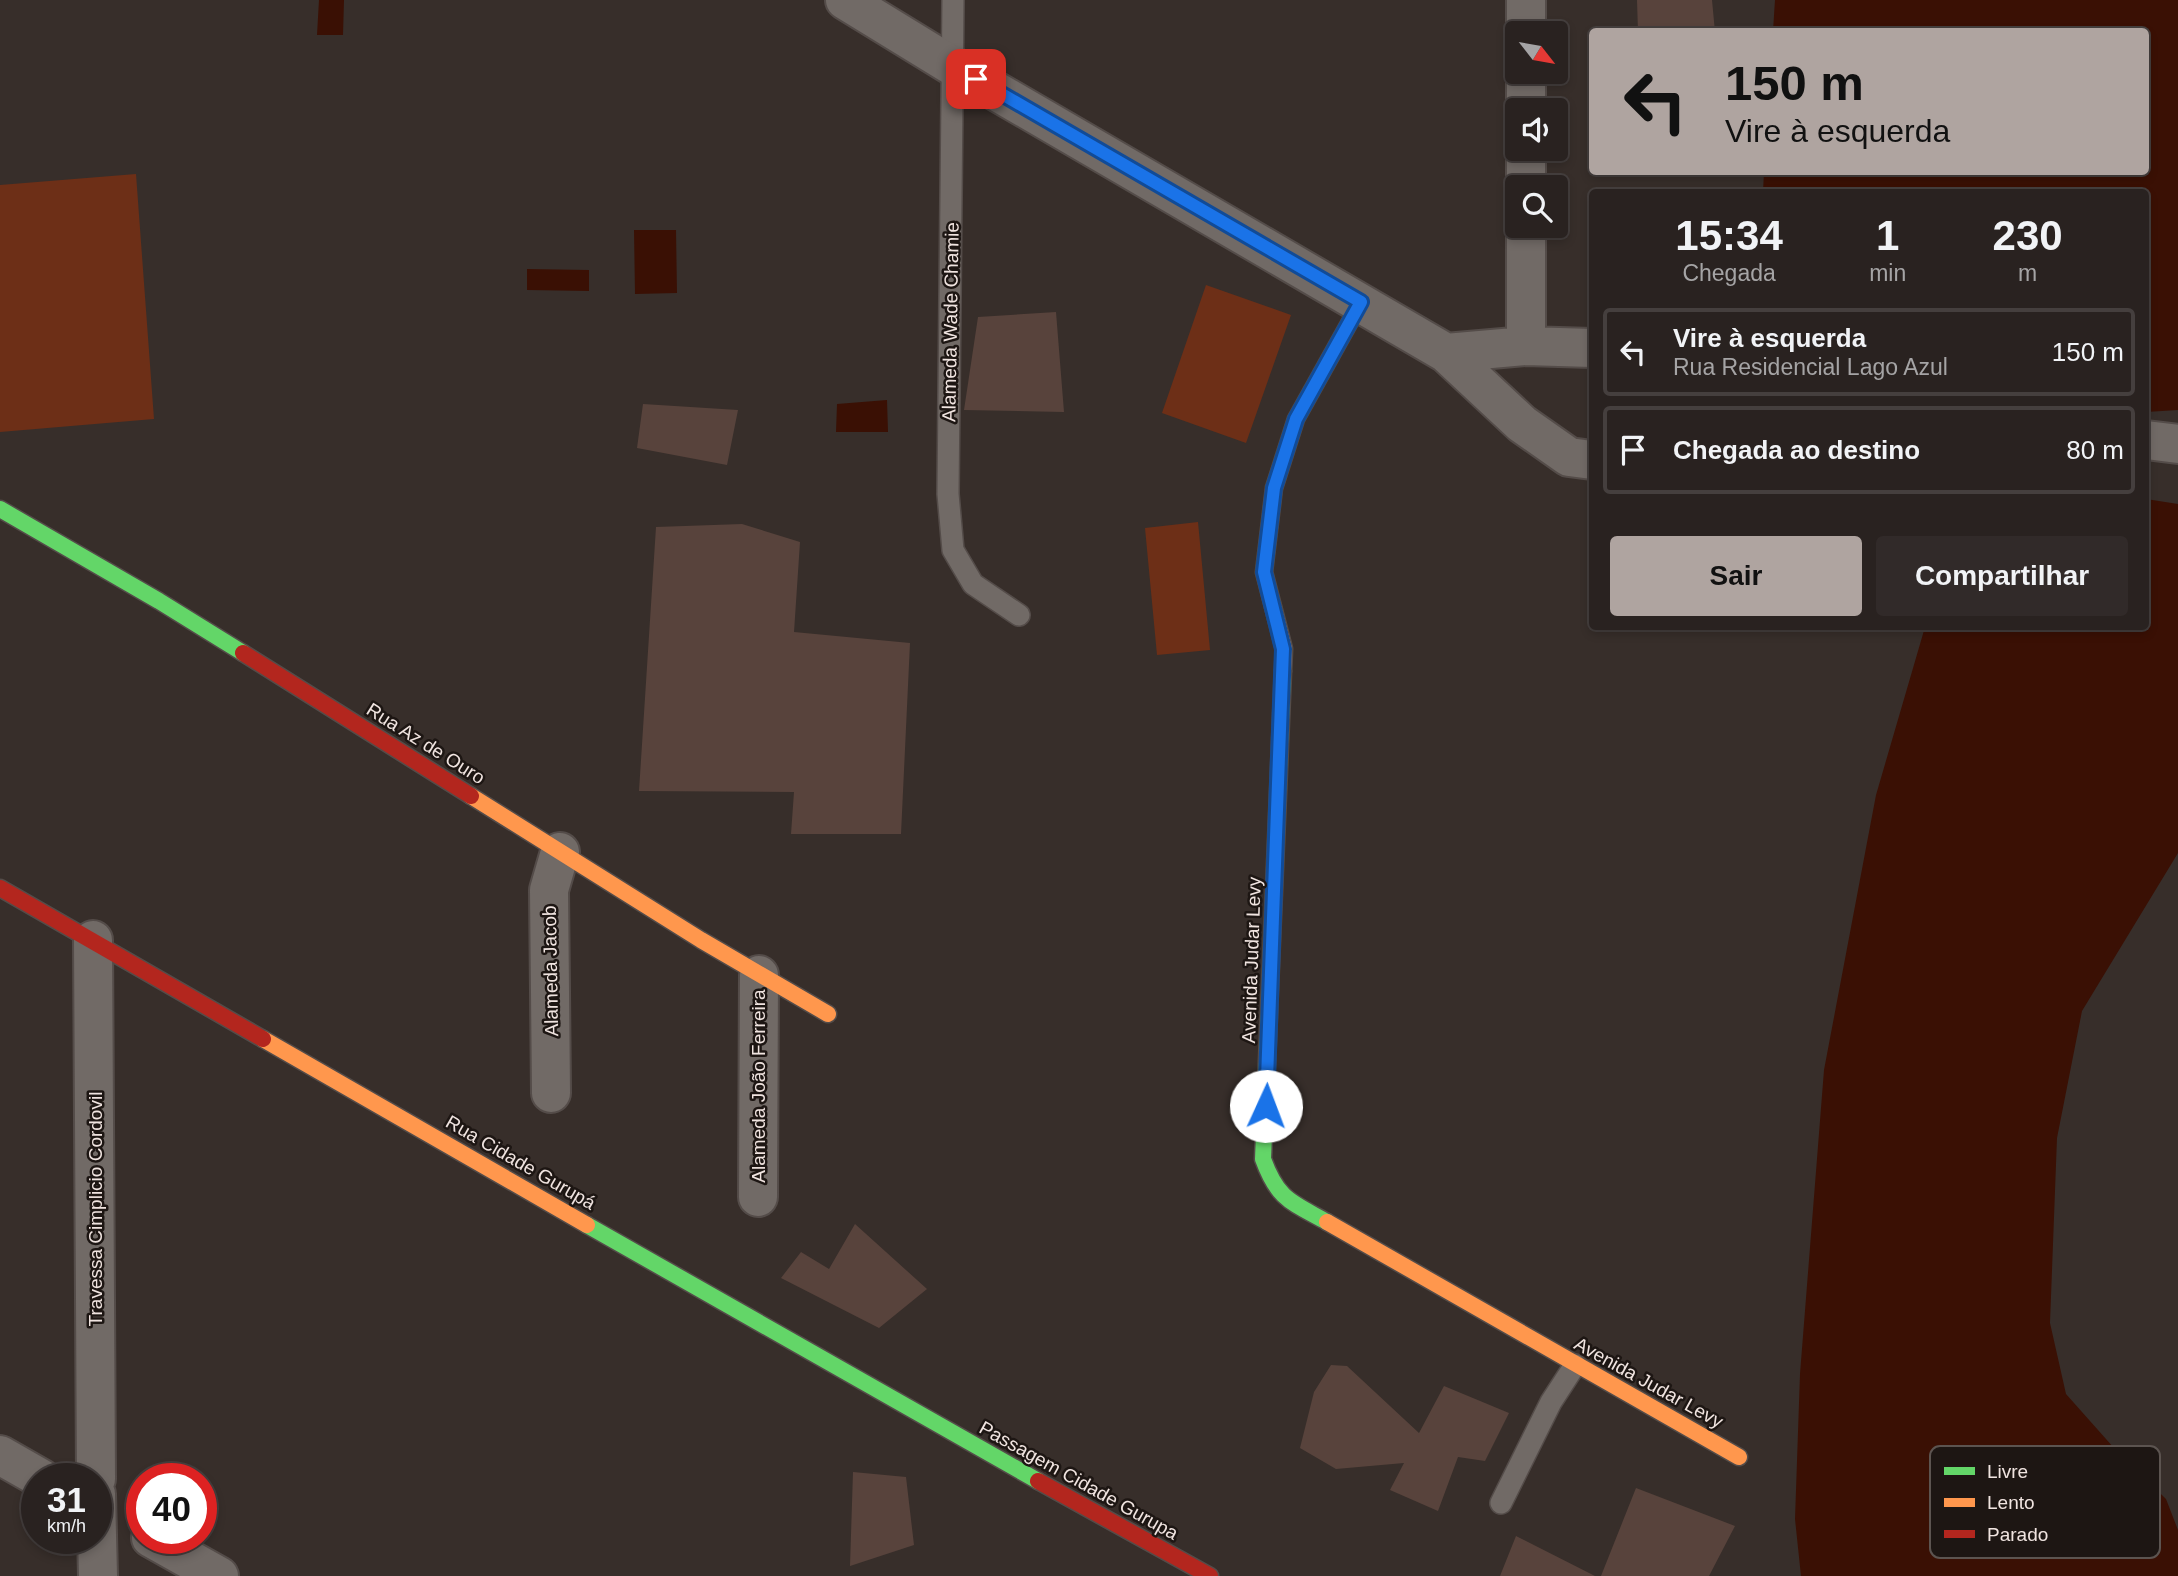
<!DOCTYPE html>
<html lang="pt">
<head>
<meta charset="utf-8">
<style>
  :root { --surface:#292220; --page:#312a29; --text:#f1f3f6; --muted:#a5a4a5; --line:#453f3e; --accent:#afa4a0 }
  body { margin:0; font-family:Helvetica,sans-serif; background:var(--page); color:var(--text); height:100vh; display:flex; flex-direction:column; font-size:26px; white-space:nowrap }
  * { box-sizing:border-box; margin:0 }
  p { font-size:23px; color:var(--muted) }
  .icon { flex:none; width:38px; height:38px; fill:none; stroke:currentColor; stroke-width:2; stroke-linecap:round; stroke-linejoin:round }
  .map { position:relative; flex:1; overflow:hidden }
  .details { position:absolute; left:1589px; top:189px; width:560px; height:441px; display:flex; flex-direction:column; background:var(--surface); border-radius:7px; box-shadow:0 4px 10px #0003,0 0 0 2px var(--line) }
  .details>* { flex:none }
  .banner { position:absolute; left:1589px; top:28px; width:560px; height:147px; border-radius:7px; box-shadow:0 4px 10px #0003,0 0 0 2px var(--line); background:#afa4a0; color:#111; overflow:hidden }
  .needle { width:46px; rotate:121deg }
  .controls { position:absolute; left:1505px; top:21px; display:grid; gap:14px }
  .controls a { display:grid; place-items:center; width:63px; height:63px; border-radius:7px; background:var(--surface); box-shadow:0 4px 10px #0003,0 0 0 2px var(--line); font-size:35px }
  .speed { position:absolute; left:21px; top:1463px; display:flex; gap:14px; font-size:35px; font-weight:700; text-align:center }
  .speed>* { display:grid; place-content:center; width:91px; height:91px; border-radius:50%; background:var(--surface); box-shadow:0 4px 10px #0003,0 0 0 2px var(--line); line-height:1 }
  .speed small { font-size:18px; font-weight:400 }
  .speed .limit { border:10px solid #d22; background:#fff; color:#111 }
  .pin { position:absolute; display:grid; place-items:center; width:60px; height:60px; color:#fff; margin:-30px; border-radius:14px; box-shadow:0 4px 10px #0006 }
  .me { position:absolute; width:77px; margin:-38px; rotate:2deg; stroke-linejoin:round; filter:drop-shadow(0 0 5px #0008) }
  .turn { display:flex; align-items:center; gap:24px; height:147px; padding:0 21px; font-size:32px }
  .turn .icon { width:91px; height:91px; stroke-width:2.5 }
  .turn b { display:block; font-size:49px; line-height:60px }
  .eta { display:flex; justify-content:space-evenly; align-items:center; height:119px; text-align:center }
  .eta b { font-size:42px; font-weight:600; line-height:49px }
  .button { display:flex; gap:14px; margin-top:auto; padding:14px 21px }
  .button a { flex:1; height:80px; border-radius:7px; background:var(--accent); color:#111; font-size:28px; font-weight:600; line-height:80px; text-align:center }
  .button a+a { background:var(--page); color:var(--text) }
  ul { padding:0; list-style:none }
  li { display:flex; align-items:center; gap:21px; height:88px; margin:0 14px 10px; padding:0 7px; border:4px solid var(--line); border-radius:7px }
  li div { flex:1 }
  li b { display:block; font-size:26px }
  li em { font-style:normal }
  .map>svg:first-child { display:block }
</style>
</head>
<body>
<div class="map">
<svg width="2178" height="1576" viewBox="0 0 2178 1576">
  <rect width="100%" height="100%" fill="#372e2a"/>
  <path fill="#6d2f17" d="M136 174 154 419 0 432V185Z
    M1206 285 1291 315 1246 443 1162 413Z
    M1198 522 1210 650 1157 655 1145 528Z"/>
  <path fill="#3a1004" d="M319 0H344L343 35H317Z
    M1775 0H2178V410L2146 412V192H1763L1764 172H2146V32L1773 31Z
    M634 230H676L677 293 635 294Z
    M527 269 589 270V291L527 290Z
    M887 400 888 432H836L837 404Z
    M2146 499 2178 504V853L2082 1011 2057 1138 2050 1323 2066 1394 2114 1448 2166 1499 2178 1530V1576H1801L1795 1519 1800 1374 1824 1070 1876 795 1925 627 2146 626Z"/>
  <path fill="#58433c" d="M1637 0H1712L1715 32H1638Z
    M1056 312 1064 412 964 410 978 317Z
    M643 404 738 410 727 465 637 448Z
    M742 524 800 542 794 632 910 643 901 834H791L794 792 639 791 656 527Z
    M855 1224 927 1289 879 1328 781 1278 801 1252 829 1269Z
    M1331 1365 1347 1366 1419 1433 1444 1386 1509 1413 1485 1461 1458 1457 1438 1511 1390 1490 1404 1463 1336 1469 1300 1448 1314 1392Z
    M853 1472 906 1477 914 1545 850 1566Z
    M1636 1488 1735 1526 1709 1576H1601Z
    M1516 1536 1595 1576H1500Z"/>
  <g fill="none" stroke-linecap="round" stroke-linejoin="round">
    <defs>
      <path id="lane" d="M953 0 948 494 953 550 973 584 1019 615
        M1501 1503 1551 1402 1575 1365"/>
      <path id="street" d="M845 0 951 65 1446 353 1526 346 1592 348
        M1526 33V0
        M1526 110V72
        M1526 187V149
        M1526 346V226
        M1446 353 1522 424 1569 457 1592 460
        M2146 440 2178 444
        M93 940 96 1479
        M551 1093 549 890 560 852
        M758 1197 759 975
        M0 1455 42 1479
        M96 1494 98 1576
        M151 1538 219 1576"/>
      <path id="fast" d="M0 509 159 601 243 653
        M1283 671 1263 1159C1278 1200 1291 1202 1327 1222
        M587 1225 1038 1481"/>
      <path id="slow" d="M1283 671 1284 649 1264 572 1274 488 1296 419 1361 302
        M471 796 701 940 828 1014
        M263 1039 587 1225
        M1327 1222 1739 1457"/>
      <path id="jam" d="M243 653 471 796
        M0 888 263 1039
        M1038 1481 1210 1576"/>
    </defs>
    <use href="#lane" stroke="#544c49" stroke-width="24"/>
    <use href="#street" stroke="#544c49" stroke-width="42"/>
    <use href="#fast" stroke="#544c49" stroke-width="19"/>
    <use href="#slow" stroke="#544c49" stroke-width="19"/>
    <use href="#jam" stroke="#544c49" stroke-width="19"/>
    <use href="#lane" stroke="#716a66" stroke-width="21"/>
    <use href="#street" stroke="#716a66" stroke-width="38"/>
    <use href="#fast" stroke="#63d668" stroke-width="16"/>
    <use href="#slow" stroke="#ff974d" stroke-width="16"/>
    <use href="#jam" stroke="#b3261e" stroke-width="16"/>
  </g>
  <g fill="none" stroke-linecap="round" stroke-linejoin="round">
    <defs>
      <path id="route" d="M976 79 1361 302 1296 419 1274 488 1264 572 1283 649 1266 1106"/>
    </defs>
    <use href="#route" stroke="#114b97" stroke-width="18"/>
    <use href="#route" stroke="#1a73e8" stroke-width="12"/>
  </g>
  <g text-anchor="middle" stroke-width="5" stroke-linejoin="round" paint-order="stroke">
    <g font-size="19" fill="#f0e4e0" stroke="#1d1613">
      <text transform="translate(950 322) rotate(-89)" y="7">Alameda Wade Chamie</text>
      <text transform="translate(426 743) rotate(32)" y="7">Rua Az de Ouro</text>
      <text transform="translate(1251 960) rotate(-88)" y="7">Avenida Judar Levy</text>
      <text transform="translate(550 971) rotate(-91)" y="7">Alameda Jacob</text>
      <text transform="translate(758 1086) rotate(-90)" y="7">Alameda João Ferreira</text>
      <text transform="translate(521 1162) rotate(30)" y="7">Rua Cidade Gurupá</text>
      <text transform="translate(95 1209) rotate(-90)" y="7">Travessa Cimplicio Cordovil</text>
      <text transform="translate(1649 1382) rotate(29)" y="7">Avenida Judar Levy</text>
      <text transform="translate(1079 1480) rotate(29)" y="7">Passagem Cidade Gurupa</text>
    </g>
  </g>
  <rect x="1930" y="1446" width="230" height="112" rx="10" fill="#1d1613" stroke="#5c5450" stroke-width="2"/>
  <rect x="1944" y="1467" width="31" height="8" fill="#63d668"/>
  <rect x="1944" y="1498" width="31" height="9" fill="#ff974d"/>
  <rect x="1944" y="1530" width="31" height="8" fill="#b3261e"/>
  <g font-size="19" fill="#f0e4e0">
    <text x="1987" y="1478">Livre</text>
    <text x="1987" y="1509">Lento</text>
    <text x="1987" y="1541">Parado</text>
  </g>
</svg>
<div class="controls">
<a><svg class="needle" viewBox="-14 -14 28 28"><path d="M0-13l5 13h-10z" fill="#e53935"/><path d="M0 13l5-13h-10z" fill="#a5a4a5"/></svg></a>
<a><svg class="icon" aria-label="sound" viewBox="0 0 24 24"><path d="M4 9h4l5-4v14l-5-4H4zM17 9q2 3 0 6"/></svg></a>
<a><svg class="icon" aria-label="search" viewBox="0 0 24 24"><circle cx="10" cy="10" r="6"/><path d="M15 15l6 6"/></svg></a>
</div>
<div class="speed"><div>31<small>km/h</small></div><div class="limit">40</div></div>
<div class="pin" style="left:976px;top:79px;background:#d93025"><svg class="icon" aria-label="arrive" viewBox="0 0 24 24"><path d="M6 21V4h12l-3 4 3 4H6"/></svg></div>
<svg class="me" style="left:1266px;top:1106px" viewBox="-20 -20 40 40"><circle r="19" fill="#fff"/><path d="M0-13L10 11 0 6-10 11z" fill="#1a73e8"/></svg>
<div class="banner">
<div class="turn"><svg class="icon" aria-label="left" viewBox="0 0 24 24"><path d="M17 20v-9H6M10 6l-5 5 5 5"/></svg><div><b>150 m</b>Vire à esquerda</div></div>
</div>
<section class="details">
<div class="eta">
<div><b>15:34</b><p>Chegada</p></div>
<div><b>1</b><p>min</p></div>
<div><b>230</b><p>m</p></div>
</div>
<ul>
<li><svg class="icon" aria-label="left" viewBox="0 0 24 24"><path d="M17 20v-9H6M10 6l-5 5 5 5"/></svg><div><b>Vire à esquerda</b><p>Rua Residencial Lago Azul</p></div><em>150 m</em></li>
<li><svg class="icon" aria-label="arrive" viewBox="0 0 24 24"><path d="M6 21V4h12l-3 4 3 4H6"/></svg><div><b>Chegada ao destino</b></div><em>80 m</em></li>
</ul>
<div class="button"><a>Sair</a><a>Compartilhar</a></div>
</section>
</div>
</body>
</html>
